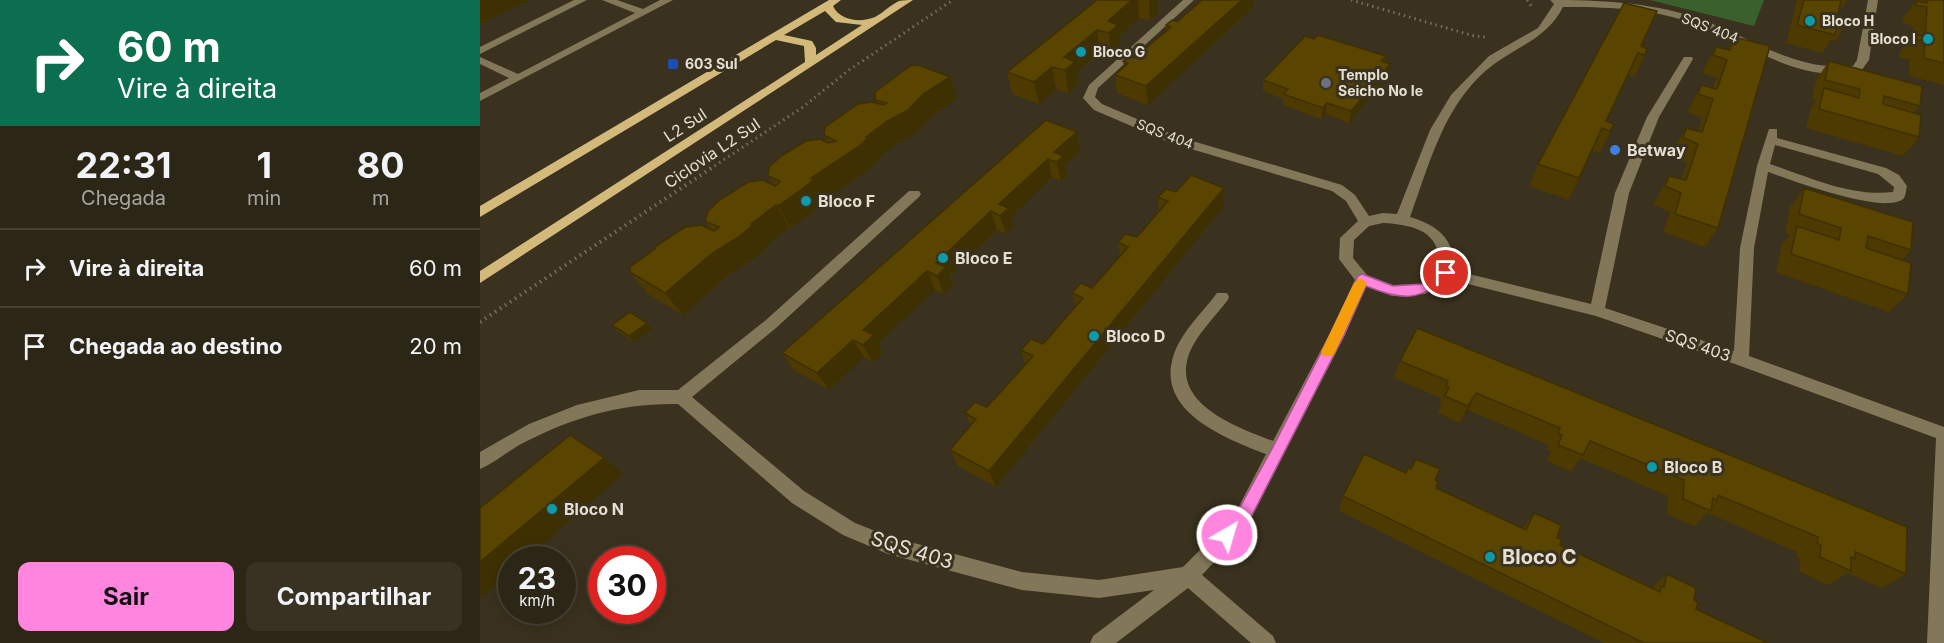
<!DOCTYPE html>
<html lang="pt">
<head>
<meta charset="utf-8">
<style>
  :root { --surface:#2c2616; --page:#383223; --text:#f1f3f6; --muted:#a6a5a1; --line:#484335; --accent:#ff85de }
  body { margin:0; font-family:Inter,sans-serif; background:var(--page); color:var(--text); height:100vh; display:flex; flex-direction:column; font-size:22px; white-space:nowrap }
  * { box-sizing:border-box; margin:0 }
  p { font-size:20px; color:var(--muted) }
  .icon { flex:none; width:33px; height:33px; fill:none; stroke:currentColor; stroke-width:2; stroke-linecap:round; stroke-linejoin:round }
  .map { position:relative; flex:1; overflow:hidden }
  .details { display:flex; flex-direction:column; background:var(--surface); width:480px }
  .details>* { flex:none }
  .banner { background:#0b6e4f; color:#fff; overflow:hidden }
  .speed { position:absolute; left:18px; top:546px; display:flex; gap:12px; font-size:30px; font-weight:700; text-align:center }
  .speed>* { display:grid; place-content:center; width:78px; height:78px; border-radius:50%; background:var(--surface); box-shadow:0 3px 15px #0003,0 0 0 2px var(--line); line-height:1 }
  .speed small { font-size:15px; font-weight:400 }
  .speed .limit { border:9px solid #d22; background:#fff; color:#111 }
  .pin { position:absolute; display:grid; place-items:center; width:51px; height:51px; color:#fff; margin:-26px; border:3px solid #fff; border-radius:50%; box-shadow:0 2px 6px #0007 }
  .me { position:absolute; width:66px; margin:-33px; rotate:38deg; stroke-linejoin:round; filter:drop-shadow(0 0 4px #0008) }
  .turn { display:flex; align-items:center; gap:21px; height:126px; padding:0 18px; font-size:27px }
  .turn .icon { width:78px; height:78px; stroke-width:2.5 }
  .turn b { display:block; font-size:42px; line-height:51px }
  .eta { display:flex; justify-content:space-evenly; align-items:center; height:102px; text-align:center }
  .eta b { font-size:36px; font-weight:700; line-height:42px }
  .cta { display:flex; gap:12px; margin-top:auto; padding:12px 18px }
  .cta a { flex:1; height:69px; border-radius:12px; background:var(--accent); color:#111; font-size:24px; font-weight:700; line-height:69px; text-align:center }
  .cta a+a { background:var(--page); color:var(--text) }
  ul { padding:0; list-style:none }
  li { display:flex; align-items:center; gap:18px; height:78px; padding:0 18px; border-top:2px solid var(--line) }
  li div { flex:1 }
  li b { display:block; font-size:22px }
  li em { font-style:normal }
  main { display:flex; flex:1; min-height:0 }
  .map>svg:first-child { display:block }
</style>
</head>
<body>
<main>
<section class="details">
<div class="banner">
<div class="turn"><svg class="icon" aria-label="right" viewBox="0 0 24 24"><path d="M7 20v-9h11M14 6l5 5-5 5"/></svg><div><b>60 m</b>Vire à direita</div></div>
</div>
<div class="eta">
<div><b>22:31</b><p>Chegada</p></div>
<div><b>1</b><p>min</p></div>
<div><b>80</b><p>m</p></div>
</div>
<ul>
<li><svg class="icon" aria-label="right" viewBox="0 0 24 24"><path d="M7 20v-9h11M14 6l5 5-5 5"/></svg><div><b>Vire à direita</b></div><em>60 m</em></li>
<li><svg class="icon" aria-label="arrive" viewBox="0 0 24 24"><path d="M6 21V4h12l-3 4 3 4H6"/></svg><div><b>Chegada ao destino</b></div><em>20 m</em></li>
</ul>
<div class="cta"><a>Sair</a><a>Compartilhar</a></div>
</section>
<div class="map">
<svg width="1464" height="643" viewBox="0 0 1464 643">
  <rect width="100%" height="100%" fill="#3a321e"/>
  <path fill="#3a612b" d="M1170 0H1284L1274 26Z"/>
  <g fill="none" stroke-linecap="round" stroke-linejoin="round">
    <path stroke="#766f5e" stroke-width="3" stroke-dasharray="1.5 4" stroke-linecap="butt" d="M871 0 994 36 1006 37
      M1047 0 1052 7
      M230 169 323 107 369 70 473 0"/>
    <path stroke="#766f5e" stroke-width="4" stroke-dasharray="1.5 4.5" stroke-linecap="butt" d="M0 322 233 167"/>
    <path fill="#837759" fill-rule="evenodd" d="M94 0H107L0 54V47Z
      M122 0H137L163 9 180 0H193L0 101V93L29 78 0 64V57L38 74 155 13Z
      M703 0H714L618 88 615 97 622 104 699 137 862 185 875 195 889 216 903 213 917 214 950 130 971 95 1009 56 1058 28 1074 4 1070 0C1118 0 1168 2 1214 17 1270 35 1311 72 1373 66L1377 60 1388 0H1398L1389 60 1381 71C1317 86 1264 39 1206 21 1167 8 1124 7 1083 7 1065 43 1028 48 999 77 961 115 948 168 930 217 957 225 976 239 973 270L1111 304 1135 193 1167 117 1204 57H1212L1213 59 1179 117 1149 193 1125 308 1254 351 1260 248 1277 166 1289 129H1297V138L1406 168 1419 175 1427 186C1426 189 1426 197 1423 199 1403 215 1311 180 1288 172L1274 248 1269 356 1464 427V643H1447L1456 438 1255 364 1116 316 968 279 945 294 912 296 886 286 865 335 766 528 722 575 793 636 796 643H771L708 588 636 643H610L613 636 674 590 619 598 542 590 408 554 363 535 312 503 198 404C141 403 94 417 43 443 29 450 15 463 0 469V452L49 424 97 405 159 390H198L286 320 429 191H439L441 194 439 197 296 328 212 397 324 491 375 523 408 536 542 572 619 580 703 567 754 516 786 454C745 438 674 411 694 354 702 331 723 312 737 293H747L749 297 747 301C735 317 716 335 709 354 691 404 757 427 793 441L849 335 875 280 859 259 860 238 878 221 866 201 852 191 691 143 614 110 603 98 609 85ZM1295 145 1398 174 1414 187 1413 192C1370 197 1329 177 1290 164ZM903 223C936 225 963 232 959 271L942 284 913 285 887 275 873 258 874 240 889 226Z"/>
    <path fill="#d3ba7a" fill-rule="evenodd" d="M349 0H361L353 6C360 21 381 23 395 17 403 13 410 5 419 1 423 0 428 0 433 0L0 283V271L325 62 324 46 296 40 0 217V206ZM345 11 356 22 382 25 336 55V48L332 41 304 35Z"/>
  </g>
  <path fill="#4d3a00" d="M617 0H680L677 2 678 13 670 20 659 18 639 36 640 47 631 55 620 52 596 72 598 84 588 93 576 89 559 104 532 94 527 72Z
    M722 0H774L773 7 668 105 637 93 635 75 644 67 643 61 654 58 686 31V25L697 22Z
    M1317 0H1367L1362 8H1359L1358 15 1368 22 1355 41 1351 40 1342 53 1306 43Z
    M1435 0H1464V85L1429 76 1430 60 1419 57 1420 52 1432 36 1433 26 1422 23 1423 19 1435 3Z
    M1254 37 1238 228 1225 247 1183 232 1190 212 1174 205 1178 195 1189 176 1201 179 1207 163 1192 157 1195 147 1206 128 1218 131 1222 118 1208 112 1211 104 1221 85 1233 88 1236 78 1222 73 1225 66 1236 47 1247 50Z
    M834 39 906 56 904 62 908 75 869 123 846 114 841 119 803 105V99L783 91V80Z
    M1161 46 1165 55 1154 77 1147 75 1126 121 1134 124 1120 153 1112 151 1089 200 1049 186 1058 164Z
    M1349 61 1440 106 1434 113 1439 137 1423 156 1326 128 1331 107 1336 100 1332 99 1336 80Z
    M470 77 477 99 451 116 436 133 415 145 397 159 398 161 389 169 344 200 345 202 334 211 311 228 309 227 286 246 287 247 275 258 249 274 203 315 168 294 150 272 231 229 225 221 294 185 288 176 347 142 344 135 396 103 395 100Z
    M597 132 600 151 585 165 587 175 581 181 572 177 531 217 533 227 526 234 517 230 469 276 473 286 464 294 455 290 398 343 403 353 393 363 384 357 349 390 314 370 302 353Z
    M744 188 743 207 516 487 478 466 470 450 491 426 485 413 507 407 545 364 541 350 563 344 595 307 592 293 612 288 640 256 638 242 657 237 679 211 678 197 696 192Z
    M1324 188 1431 250 1422 260 1428 294 1409 312 1296 272 1302 244 1310 235 1305 233 1310 207Z
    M132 325 172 329 154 342 137 331Z
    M920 361 1426 574 1402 588 1367 573 1348 585 1319 571 1320 559 1317 558V552L1228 513 1214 526 1187 514 1188 496 1100 458 1091 472 1067 461 1071 452 1067 450 1069 445 988 410 980 423 958 413 962 404 959 403 961 398 914 378Z
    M926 473 955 480 956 488 1043 528 1054 513 1077 538 1080 545 1171 588 1187 574 1214 600 1216 609 1288 643H1124L859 511 863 496Z"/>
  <path fill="#3e3000" d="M0 0H50L0 24Z
    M652 0H658L659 18 639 36 640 47 631 55 628 21Z
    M669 0H680L677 2 678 13 670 20Z
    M762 0H774L773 7 668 105 666 86Z
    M617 30 620 52 596 72 598 84 588 93 585 70 584 57Z
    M910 64 908 75 869 123 871 111Z
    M572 67 576 89 559 104 554 82Z
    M470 77 477 99 451 116 436 133 415 145 397 159 398 161 389 169 344 200 345 202 334 211 311 228 298 206 331 178 443 94Z
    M847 103 846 114 841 119 843 108Z
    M597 132 600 151 585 165 587 175 581 181 574 152Z
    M568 159 572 177 531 217 533 227 526 234 520 216 519 204Z
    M744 188 743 207 516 487 509 471Z
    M296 205 309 227 286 246 287 247 275 258 249 274 203 315 185 293 234 252Z
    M511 211 517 230 469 276 473 286 464 294 457 276 456 263Z
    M447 271 455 290 398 343 403 353 393 363 383 345V330Z
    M167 323 172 329 154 342 149 336Z
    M373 340 384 357 349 390 337 373Z
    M996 393 988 410 980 423 988 406Z
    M124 458 143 474 45 560H32V571L0 598V562Z"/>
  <path fill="#594400" stroke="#3e3000" stroke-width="1.5" d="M617 0H652L628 21 638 25 629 33 617 30 584 57 595 62 585 70 572 67 554 82 527 72Z
    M722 0H762L666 86 635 75 648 63 643 61 649 56 654 58 691 27 686 25 692 20 697 22Z
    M1324 0H1361L1358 15 1368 18V22L1358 20 1355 35 1317 25Z
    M1447 0H1464V63L1444 58 1445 41 1433 39 1434 34 1445 37 1447 7 1436 5V1L1447 3Z
    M1144 3 1177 11 1161 46 1167 49 1165 55 1158 53 1126 121 1134 124 1130 131 1122 128 1099 178 1058 164Z
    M838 35 906 56 901 61 910 64 871 111 847 103 843 108 803 94 808 89 783 80 825 36 834 39Z
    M1254 37 1290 46 1238 228 1195 214 1201 193 1185 186 1189 176 1206 180 1218 144 1203 138 1206 128 1222 132 1233 99 1218 94 1221 85 1237 89 1247 60 1233 55 1236 47 1250 50Z
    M1349 61 1442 86 1440 106 1404 96 1403 104 1441 115 1439 137 1339 109 1344 88 1379 98 1380 89 1345 80Z
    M438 65 470 77 443 94 428 110 406 122 386 137 388 138 379 146 331 178 334 179 322 189 298 206 296 205 271 224 273 225 260 236 234 252 185 293 150 272V267L175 249 176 246 205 227 221 225 234 231 239 227 225 221 228 211 241 199 268 182 283 180 295 186 298 184 300 181 288 176 289 167 301 156 326 141 340 139 348 143 356 141 344 135 345 127 378 104 391 102 404 105 407 103 395 100V92L430 66Z
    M566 120 597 132 574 152 583 156 577 162 568 159 519 204 528 208 520 216 511 211 456 263 466 267 457 276 447 271 383 330 394 335 383 345 373 340 337 373 302 353Z
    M711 175 744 188 509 471 470 450 496 419 485 413 495 402 507 407 553 356 541 350 551 339 563 344 603 298 592 293 601 283 612 288 648 247 638 242 645 234 657 237 688 201 678 197 686 189 696 192Z
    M1324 188 1433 222 1431 250 1388 236 1386 248 1431 263 1428 294 1311 254 1317 226 1359 240 1361 228 1319 214Z
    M150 312 167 323 149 336 132 325Z
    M937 328 1427 527 1426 574 1375 552V559L1371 557V571L1340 557 1341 545 1337 543 1338 537 1238 495 1237 501 1233 498 1231 511 1203 499 1204 480 1110 441 1103 455 1078 445 1082 435 1078 433 1080 428 996 393 988 406 965 396 969 387 966 386 968 381 920 361Z
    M90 435 124 458 0 562V508Z
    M884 454 926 473 928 468 931 469 936 459 960 469 955 480 958 482 956 488 1046 530 1054 513 1081 525 1077 538 1082 539 1080 545 1180 592 1181 586 1184 587 1187 574 1216 588 1214 600 1218 603 1216 609 1288 643H1164L863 496Z"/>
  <path fill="#ff85de" stroke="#a65690" stroke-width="1.5" d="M966 269 970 270 972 273 970 277C938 301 923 301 886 286L864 335 766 527 753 541 747 543 741 541 739 535 755 516 793 447 850 335 878 276 882 274 913 286 942 284Z"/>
  <path fill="#f59e0b" d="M880 278 887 283 855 352 853 356H843L841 352 874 283Z"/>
  <g fill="#0f9aa8" stroke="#3a321e" stroke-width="2">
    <circle cx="1330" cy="21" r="6"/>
    <circle cx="1448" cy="39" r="6"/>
    <circle cx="601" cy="52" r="6"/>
    <circle cx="326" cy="201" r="6"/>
    <circle cx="463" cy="258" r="6"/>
    <circle cx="614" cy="336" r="6"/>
    <circle cx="1172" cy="467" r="6"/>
    <circle cx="72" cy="509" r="6"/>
    <circle cx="1010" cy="557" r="6"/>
  </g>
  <rect fill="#1a4fb4" stroke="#3a321e" stroke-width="2" x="187" y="58" width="12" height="12" rx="3"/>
  <circle fill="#6b7280" stroke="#3a321e" stroke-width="2" cx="846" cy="83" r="6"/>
  <circle fill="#3f7fe0" stroke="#3a321e" stroke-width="2" cx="1135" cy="150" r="6"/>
  <g text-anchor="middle" stroke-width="6" stroke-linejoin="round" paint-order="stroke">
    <g font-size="14" font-weight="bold" fill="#e5e0d3" stroke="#3a321e" text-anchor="start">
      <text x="1342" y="26">Bloco H</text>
      <text x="1436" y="44" text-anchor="end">Bloco I</text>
      <text x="613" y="57">Bloco G</text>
      <text x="205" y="69">603 Sul</text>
      <text x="858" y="80">Templo<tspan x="858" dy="16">Seicho No Ie</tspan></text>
    </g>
    <g font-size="14" fill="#e5e0d3" stroke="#3a321e">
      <text transform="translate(1230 28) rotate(21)" y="5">SQS 404</text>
      <text transform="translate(685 134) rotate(21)" y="5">SQS 404</text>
    </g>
    <g font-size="16" fill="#e5e0d3" stroke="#3a321e">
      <text transform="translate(205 125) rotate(-33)" y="6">L2 Sul</text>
      <text transform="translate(232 153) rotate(-34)" y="6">Ciclovia L2 Sul</text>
      <text transform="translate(1218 345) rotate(19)" y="6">SQS 403</text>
    </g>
    <g font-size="16" font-weight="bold" fill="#e5e0d3" stroke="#3a321e" text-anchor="start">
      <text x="1147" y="156">Betway</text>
      <text x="338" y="207">Bloco F</text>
      <text x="475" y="264">Bloco E</text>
      <text x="626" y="342">Bloco D</text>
      <text x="1184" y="473">Bloco B</text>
      <text x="84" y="515">Bloco N</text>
    </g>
    <g font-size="20" fill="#e5e0d3" stroke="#3a321e">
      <text transform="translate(432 550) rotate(17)" y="7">SQS 403</text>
    </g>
    <g font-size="20" font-weight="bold" fill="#e5e0d3" stroke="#3a321e" text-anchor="start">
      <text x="1022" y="564">Bloco C</text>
    </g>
  </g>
</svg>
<div class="speed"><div>23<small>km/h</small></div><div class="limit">30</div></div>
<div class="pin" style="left:966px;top:273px;background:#d93025"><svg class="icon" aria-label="arrive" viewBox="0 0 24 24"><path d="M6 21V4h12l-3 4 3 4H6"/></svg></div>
<svg class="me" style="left:747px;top:535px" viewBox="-20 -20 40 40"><circle r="17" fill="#ff85de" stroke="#fff" stroke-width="3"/><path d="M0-11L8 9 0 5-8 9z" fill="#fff"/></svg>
</div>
</main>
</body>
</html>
